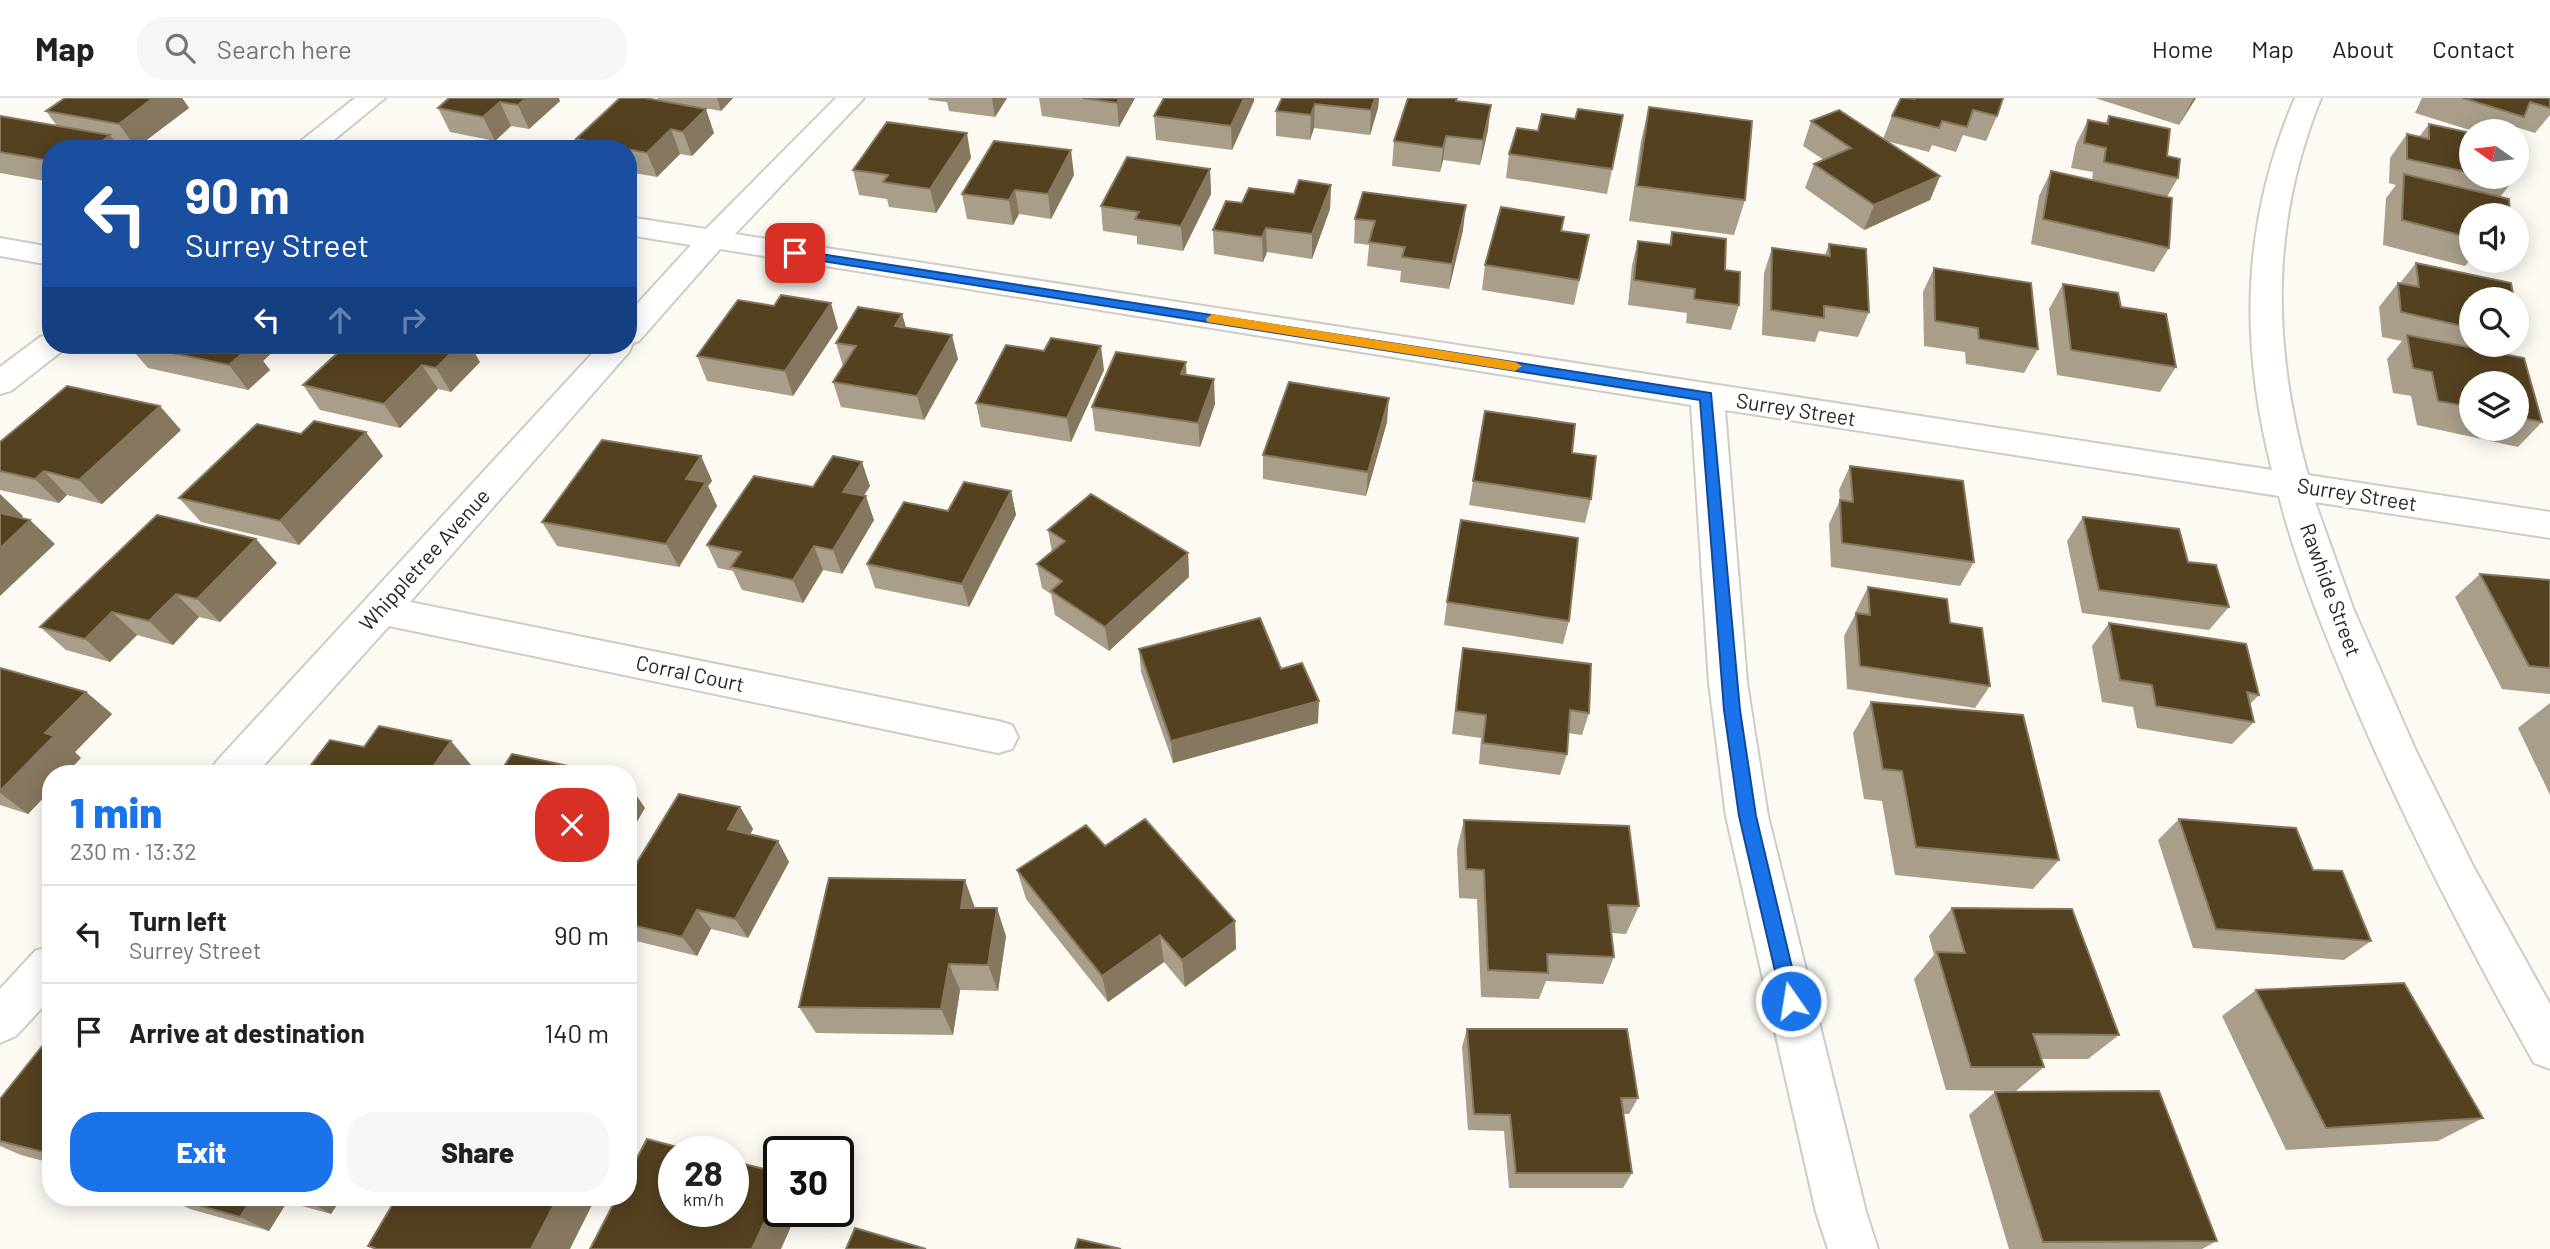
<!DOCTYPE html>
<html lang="en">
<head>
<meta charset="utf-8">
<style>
  :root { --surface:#fff; --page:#f6f6f6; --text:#202124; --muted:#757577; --line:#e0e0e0; --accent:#1a73e8 }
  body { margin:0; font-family:Barlow,sans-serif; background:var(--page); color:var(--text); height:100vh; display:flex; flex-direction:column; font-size:26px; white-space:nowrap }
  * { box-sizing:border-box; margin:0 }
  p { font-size:23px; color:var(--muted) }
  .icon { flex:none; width:38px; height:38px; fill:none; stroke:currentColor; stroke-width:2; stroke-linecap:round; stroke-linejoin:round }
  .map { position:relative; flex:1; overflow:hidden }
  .sheet { position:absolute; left:42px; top:667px; width:595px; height:441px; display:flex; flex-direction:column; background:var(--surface); border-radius:28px; box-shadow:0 4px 18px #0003 }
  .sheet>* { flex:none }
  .guide { position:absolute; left:42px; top:42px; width:595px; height:214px; border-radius:28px; box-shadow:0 4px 18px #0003; background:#1a4fa0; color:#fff; overflow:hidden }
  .needle { width:46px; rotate:284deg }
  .fabs { position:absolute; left:2459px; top:21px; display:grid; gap:14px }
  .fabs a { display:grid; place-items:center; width:70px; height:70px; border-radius:50%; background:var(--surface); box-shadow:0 4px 18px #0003; font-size:35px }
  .speed { position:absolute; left:658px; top:1038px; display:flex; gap:14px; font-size:35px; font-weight:700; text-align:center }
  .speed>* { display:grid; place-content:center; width:91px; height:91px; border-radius:50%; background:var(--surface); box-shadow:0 4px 18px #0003; line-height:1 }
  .speed small { font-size:18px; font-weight:400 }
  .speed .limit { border:4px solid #111; border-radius:10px; background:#fff; color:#111 }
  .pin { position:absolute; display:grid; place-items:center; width:60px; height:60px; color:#fff; margin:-30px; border-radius:14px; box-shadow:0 4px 10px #0006 }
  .me { position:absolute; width:77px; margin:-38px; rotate:347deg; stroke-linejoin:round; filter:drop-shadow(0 0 5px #0008) }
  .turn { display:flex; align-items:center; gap:24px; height:147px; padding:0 28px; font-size:32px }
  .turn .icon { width:91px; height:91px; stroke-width:2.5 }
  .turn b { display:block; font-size:49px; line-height:60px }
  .lanes { display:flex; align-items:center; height:66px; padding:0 28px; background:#0003; justify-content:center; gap:35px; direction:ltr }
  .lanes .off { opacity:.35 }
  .round { display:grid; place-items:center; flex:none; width:74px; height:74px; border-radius:28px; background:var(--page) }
  .head { display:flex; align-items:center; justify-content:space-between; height:119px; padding:0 28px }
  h1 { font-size:42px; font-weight:800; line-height:52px; color:var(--accent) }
  .action { display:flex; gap:14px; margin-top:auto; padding:14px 28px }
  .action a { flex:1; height:80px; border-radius:28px; background:var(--accent); color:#fff; font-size:28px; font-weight:800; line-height:80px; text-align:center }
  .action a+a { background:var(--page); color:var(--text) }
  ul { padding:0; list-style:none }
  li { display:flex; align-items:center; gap:21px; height:98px; padding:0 28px; border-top:2px solid var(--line) }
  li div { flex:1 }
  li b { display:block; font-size:26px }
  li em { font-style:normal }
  header { display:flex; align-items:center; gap:42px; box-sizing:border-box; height:98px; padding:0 35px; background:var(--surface); border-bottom:2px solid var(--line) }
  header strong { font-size:33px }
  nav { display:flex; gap:38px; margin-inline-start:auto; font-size:24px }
  .search { width:490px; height:63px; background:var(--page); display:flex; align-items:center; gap:18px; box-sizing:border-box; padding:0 24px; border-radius:28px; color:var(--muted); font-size:26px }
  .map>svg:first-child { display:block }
</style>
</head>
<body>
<header>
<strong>Map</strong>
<div class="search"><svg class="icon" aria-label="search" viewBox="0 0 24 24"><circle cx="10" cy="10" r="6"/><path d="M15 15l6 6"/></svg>Search here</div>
<nav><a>Home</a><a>Map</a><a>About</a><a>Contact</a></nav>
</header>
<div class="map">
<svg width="2550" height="1151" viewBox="0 0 2550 1151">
  <rect width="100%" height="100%" fill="#fcfaf3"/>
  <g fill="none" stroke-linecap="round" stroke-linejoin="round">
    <defs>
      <path id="street" d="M836 0H864L735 136 2272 372C2239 243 2242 123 2295 0H2321C2270 126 2272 247 2308 377L2550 414V440L2315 404 2353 510 2416 653 2473 768 2550 906V971L2534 965C2466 844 2403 721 2349 593 2322 529 2296 465 2279 398L1725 312 1747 585 1768 718 1866 1114 1878 1151H1828L1816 1114 1726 718 1709 585 1691 307 720 151 639 243 633 245 629 254 410 504 998 623 1012 627 1018 639 1012 651 998 655 389 528 256 676H210L216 664 600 247H628V216L691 147 628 137V119L706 131Z
        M0 140 51 149V167L0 158Z
        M51 847V900L16 938 0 945V891L35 853Z"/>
      <path id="secondary" d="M355 0H385L323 51H291Z
        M51 236V247H66L62 253 11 293 0 296V269L40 239Z"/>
    </defs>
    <use href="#street" stroke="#ceccc6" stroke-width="4"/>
    <use href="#secondary" stroke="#ceccc6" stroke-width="4"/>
    <use href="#street" fill="#fff" fill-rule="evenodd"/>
    <use href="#secondary" fill="#fff" fill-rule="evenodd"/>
  </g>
  <path fill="#a89e8a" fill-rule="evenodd" d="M65 0H182L189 10 136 50 117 47 120 51H51V84L0 75V18L57 28 46 13Z
    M449 0 560 3 529 31 511 28 495 43 450 34 438 10Z
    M620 0 714 35 692 58 680 56 657 79 628 74V51H580L576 41Z
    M657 0H733L721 13 658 2Z
    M928 0H1007L995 19 949 13 947 4 929 2Z
    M1039 0H1135L1119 29 1042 18Z
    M1164 0H1254V3L1232 52 1156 42 1154 18Z
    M1282 0H1379L1378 10 1370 37 1314 30 1310 42 1276 38V13Z
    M1408 0H1457V3L1488 32 1480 67 1443 62 1440 74 1392 68 1394 43Z
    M1915 0 1997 18 1986 43 1963 37 1956 54 1932 47 1929 54 1886 43 1940 78 1930 102 1864 132 1805 90 1814 66 1824 62 1803 48 1811 23 1883 41 1892 18Z
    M2095 0H2196L2179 27Z
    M2422 0H2550V17L2535 35 2516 29 2513 33H2473L2415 15Z
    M1649 9 1745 102 1734 137 1629 123 1641 43Z
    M1623 17 1607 96 1506 80 1509 56 1538 33 1575 21Z
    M2109 18 2167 58 2178 80 2167 99 2169 150 2154 174 2031 146 2039 98 2051 73 2092 82 2093 74 2071 70 2076 46 2088 22 2105 26Z
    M2429 26 2471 35V79H2511L2512 84 2500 99 2471 117V161L2465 168 2383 147 2386 100 2396 87 2389 85 2390 60 2407 36 2419 39Z
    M971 60 936 115 889 109 887 101 859 97 853 72Z
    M1210 71 1211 96 1183 153 1137 146V138L1103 133 1101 108Z
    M1074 77 1051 121 1019 116 1013 127 967 121 962 96Z
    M1331 87 1330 111 1312 161 1267 154 1263 164 1214 156 1213 132 1242 105 1294 96Z
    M1355 121 1463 132 1449 191 1400 184 1401 173 1367 168 1369 147 1354 145Z
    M1562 133 1589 137 1574 207 1482 192 1485 167Z
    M1672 134 1725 172 1739 207 1731 232 1686 225 1687 215 1628 207 1632 167 1638 143 1669 147Z
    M1829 146 1869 214 1858 239 1819 233 1815 244 1762 237 1764 175 1772 150 1825 157Z
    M2416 165 2471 201V247H2516V213L2522 241 2508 257 2542 324 2518 349 2417 327 2411 298 2393 295 2387 261 2402 243 2382 239 2379 209 2398 185H2400ZM2471 285H2516V331H2471Z
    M1934 170 2038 251 2024 275 1966 266 1965 254 1924 248 1923 194Z
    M2063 186 2121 209 2176 269 2160 294 2057 277 2049 211Z
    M902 216 906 229 958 261 924 322 841 309 833 284 843 268 836 245Z
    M838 230 793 298 707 283 697 258Z
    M128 247H280L263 263 270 272 248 292 148 270Z
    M346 247 480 264 451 294 438 291 400 330 320 312 303 287Z
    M1044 253 1104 272 1071 344 981 329 976 305Z
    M1186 264V277L1215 306 1200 349 1095 333 1092 309Z
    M1485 313 1572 355 1591 401 1585 425 1469 407Z
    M1387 324 1366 398 1263 381V357Z
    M181 332 102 406 67 397 59 405 0 392V344Z
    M301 336 383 358 299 447 201 424 179 400Z
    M701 358 712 383 708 388 717 408 679 469 557 448 542 424Z
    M1850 368 1974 464 1960 488 1831 469 1829 426 1840 402 1839 392Z
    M870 388 863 398 874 422 842 476 823 472 803 505 742 492 733 473 718 470 707 447 813 389Z
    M1011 393 1016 417 969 509 875 490 867 466 948 413Z
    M2083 419 2188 464 2229 509 2209 532 2082 515 2067 443Z
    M1048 432 1188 455 1189 479 1109 553 1055 517 1051 496 1042 490 1037 466 1052 454Z
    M277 465 220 524 199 519 173 547 137 537 110 564 66 552 40 529Z
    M2480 476 2550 482V596L2502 591 2455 499Z
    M1868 489 1950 525 1990 588 1975 610 1847 591 1844 538 1856 515V513Z
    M1447 504 1569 523 1563 546 1444 527Z
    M2109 525 2259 597 2250 606 2254 624 2232 646 2137 630 2133 609 2102 604 2092 548Z
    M1463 550 1589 615 1582 637 1568 635 1567 656 1560 677 1479 666 1481 640 1452 636 1459 573Z
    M1139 551 1281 571 1318 625 1173 665 1141 574Z
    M0 570 86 594 112 616 75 654 81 660 51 676V692L28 716 0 707Z
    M1871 604 2059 762 2033 791 1895 777 1882 703 1864 701 1853 635Z
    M2550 605V697L2518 630Z
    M740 709 753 731 750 736 778 743 789 764 748 840 711 831 697 858 628 841V779Z
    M2179 721 2313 772 2371 843 2344 862 2193 850 2158 742Z
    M1464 722 1639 808 1626 836 1612 835 1614 859 1603 886 1546 883 1539 901 1481 899 1477 801 1459 800 1457 751Z
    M1105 748 1235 823 1236 851 1185 889 1164 864 1108 904 1026 801 1017 772Z
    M975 810 1006 838 998 893 960 892 953 937 816 935 799 909Z
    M1952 810 2119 937 2088 961H2041L2044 969 2016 993 1946 992 1914 881 1934 857 1929 838Z
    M2256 892 2483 1020 2438 1043 2286 1052 2222 918Z
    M1467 931 1638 1000 1629 1016H1623L1632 1075 1623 1090H1509L1504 1033 1468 1032 1462 949Z
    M51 937V1065L21 1057 0 1048V1001Z
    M1995 994 2217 1143 2202 1151H2009L1969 1017Z
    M165 1099H342L331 1116 287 1104 269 1133 190 1111Z"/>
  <path fill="#86785f" d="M153 0H182L189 10 136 50 119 26Z
    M526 0H559L560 3 529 31 518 7Z
    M717 0H733L721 13Z
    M992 0H1007L995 19Z
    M1119 0H1135L1119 29 1117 5Z
    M1244 0H1254V3L1232 52 1231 28Z
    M1375 0H1379L1378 10 1370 37 1371 12Z
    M2194 0H2196L2179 27 2192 3Z
    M500 4 511 28 495 43 483 19Z
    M1315 6 1314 30 1310 42 1311 17Z
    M1491 7 1488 32 1480 67 1483 42Z
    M706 11 714 35 692 58 683 34Z
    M671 31 680 56 657 79 647 55Z
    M967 35 971 60 936 115 930 91Z
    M110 37 120 51H92Z
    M1446 38 1443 62 1440 74 1443 50Z
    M1071 52 1074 77 1051 121 1048 96Z
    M1210 71 1211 96 1183 153 1181 128Z
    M1940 78 1930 102 1864 132 1874 107Z
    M1331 87 1330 111 1312 161V136Z
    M1015 92 1019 116 1013 127 1009 102Z
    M1466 107 1463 132 1449 191 1452 166Z
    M1266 130 1267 154 1263 164 1262 139Z
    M831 205 838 230 793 298 785 273Z
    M902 216 909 241 895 228Z
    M952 237 958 261 924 322 917 298Z
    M240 247H280L263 263 270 272 248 292 229 267Z
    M459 247H470L480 264 451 294 436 270Z
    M1101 248 1104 272 1071 344 1067 320Z
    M1186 264 1187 289 1181 276Z
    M422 267 438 291 400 330 384 306Z
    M1214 281 1215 306 1200 349 1198 325Z
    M1389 300 1387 324 1366 398 1368 374Z
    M160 308 181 332 102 406 79 382Z
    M366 334 383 358 299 447 280 423Z
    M701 358 712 383 708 388 717 408 679 469 666 446 686 381Z
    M862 364 870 388 851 418 843 394Z
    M44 373 67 397 59 405 35 381Z
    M1011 393 1016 417 969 509 962 486Z
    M0 396 23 418 4 434 0 430Z
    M866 398 874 422 842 476 833 452Z
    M30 422 55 446 0 498V450Z
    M256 441 277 465 220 524 197 501Z
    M814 448 823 472 803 505 793 482Z
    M1188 455 1189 479 1109 553 1105 529Z
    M176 496 199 519 173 547 149 523Z
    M112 514 137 537 110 564 85 541Z
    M86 594 112 616 75 654 81 660 66 676H51V692L28 716 0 695V693L45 635Z
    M1319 603 1318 625 1173 665 1171 643Z
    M451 643 477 674 475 676H428Z
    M628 685 645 710 628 739Z
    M740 709 753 731 741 752 728 731Z
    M778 743 789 764 748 840 735 821Z
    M965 782 975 810H961Z
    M997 810 1006 838 998 893 988 867Z
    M697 812 711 831 697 858 682 839Z
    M1235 823 1236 851 1185 889 1182 862Z
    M1160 837 1164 864 1108 904 1102 878Z
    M949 866 960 892 953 937 941 911Z
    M779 1093V1113H798L781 1151H752Z
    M253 1099H277L287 1104 269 1133 240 1119Z
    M306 1099H342L331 1116 304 1101Z
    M558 1099H596L570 1151H531Z"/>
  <path fill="#544120" stroke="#86785f" stroke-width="2" d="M65 0H153L119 26 46 13Z
    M449 0H526L518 7 500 4 483 19 438 10Z
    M620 0H645L706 11 683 34 671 31 647 55 576 41Z
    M1083 0H1119L1117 5Z
    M1164 0H1244L1231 28 1154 18Z
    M1282 0H1375L1371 12 1315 6 1311 17 1276 13Z
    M1408 0H1457L1456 3 1491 7 1483 42 1446 38 1443 50 1394 43Z
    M1901 0 1915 1V0H2003L1997 18 1973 12 1967 29 1942 23 1939 30 1892 18Z
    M2463 0H2550V10L2530 4 2524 19Z
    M1649 9 1752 23 1745 102 1637 88Z
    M1578 11 1623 17 1612 71 1509 56 1517 30 1538 33 1542 16 1575 21Z
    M1839 12 1940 78 1874 107 1814 66 1851 50 1811 23Z
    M0 18 110 37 92 51H51V63L0 54Z
    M2109 18 2170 31 2167 58 2180 61 2178 80 2104 64 2106 50 2084 45 2088 22 2108 26Z
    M887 24 967 35 930 91 883 84 888 77 853 72Z
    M2429 26 2471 35V75L2407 61V36L2429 41Z
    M994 43 1071 52 1048 96 1015 92 1009 102 962 96Z
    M1127 59 1210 71 1181 128 1135 121 1139 114 1101 108Z
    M2051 73 2172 100 2169 150 2043 121Z
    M2404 76 2509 101 2510 117H2471V140L2402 122Z
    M2486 79H2511L2512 84Z
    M1299 82 1331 87 1312 136 1266 130 1262 139 1213 132 1226 103 1242 105 1249 90 1294 96Z
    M1363 94 1466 107 1452 166 1402 159 1405 149 1369 144 1375 123 1355 121Z
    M1501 109 1564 119 1561 133 1589 137 1579 182 1485 167Z
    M1672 134 1726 141 1725 172 1740 174 1739 207 1694 201 1695 191 1634 182 1638 143 1671 147Z
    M1829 146 1866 151 1869 214 1824 208V220L1771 212 1772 150 1830 158Z
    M2416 165 2511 185 2514 201H2471V230L2401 214 2398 185 2419 189Z
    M1934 170 2031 185 2038 251 1979 241 1978 230 1935 223Z
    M2063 186 2118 195 2121 209 2166 216 2176 269 2071 252Z
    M781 197 831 205 785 273 697 258 738 202 774 208Z
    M858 209 902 216 895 228 952 237 917 298 833 284 856 248 836 245Z
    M2516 213 2522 241 2516 240Z
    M2407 237 2524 260 2542 324 2516 319V285H2471V309L2438 303 2432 274 2413 270Z
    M1051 240 1101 248 1067 320 976 305 1006 247 1044 253Z
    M134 247H252L229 267Z
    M346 247H459L436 270 422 267 384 306 303 287Z
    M1116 254 1186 264 1181 276 1214 281 1198 325 1092 309Z
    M1289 284 1389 300 1368 374 1263 357Z
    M67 288 160 308 79 382 44 373 35 381 0 373V344Z
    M1485 313 1575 326 1572 355 1596 358 1591 401 1473 383Z
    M314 323 366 334 280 423 179 400 257 326 301 336Z
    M602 342 701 358 686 381 706 384 666 446 542 424Z
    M833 358 862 364 843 394 866 398 833 452 814 448 793 482 731 469 741 454 707 447 754 378 813 389Z
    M1850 368 1963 383 1974 464 1842 445 1840 402 1853 404Z
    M964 384 1011 393 962 486 867 466 904 404 948 413Z
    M1091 396 1188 455 1105 529 1051 493 1062 483 1037 466 1065 443 1048 432Z
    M0 415 30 422 0 450Z
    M157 417 256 441 197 501 176 496 149 523 112 514 85 541 40 529Z
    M2083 419 2179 431 2188 464 2216 467 2229 509 2099 492Z
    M1461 422 1578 440 1569 523 1447 504Z
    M2480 476 2550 482V570L2529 568Z
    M1868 489 1947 501 1950 525 1982 530 1990 588 1860 568 1856 515 1870 517Z
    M1260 520 1281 571 1302 565 1319 603 1171 643 1139 551Z
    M2109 525 2246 546 2259 597 2247 594 2254 624 2156 608 2152 587 2120 582Z
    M1463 550 1591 566 1589 615 1570 612 1567 656 1483 645 1486 617 1456 613Z
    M0 570 86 594 45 635 54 638 0 693Z
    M1871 604 2023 617 2059 762 1916 749 1902 673 1883 671Z
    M379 628 451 643 428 676H304L330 642 364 649Z
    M512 656 606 676H499Z
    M281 672 298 676H278Z
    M679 696 740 709 728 731 778 743 735 821 697 812 682 839 628 826V779Z
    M1145 721 1235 823 1182 862 1160 837 1102 878 1017 772 1086 727 1105 748Z
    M2179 721 2296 730 2313 772 2342 773 2371 843 2216 831Z
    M1464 722 1629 728 1639 808 1608 807 1614 859 1547 856 1548 875 1488 872 1484 772 1466 771Z
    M829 780 965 782 961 810H997L988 867 949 866 941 911 799 909Z
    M1952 810 2072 811 2119 937 2033 936 2044 969H1971L1937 854 1965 855Z
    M2404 885 2483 1020 2326 1030 2256 892Z
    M1467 931H1627L1638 1000H1621L1632 1075H1516L1510 1017 1474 1016Z
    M51 937V1056L0 1043V1001Z
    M2159 993 2217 1143 2043 1144 1995 994Z
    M647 1041 696 1054H674V1113H733V1063L779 1075V1093L752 1151H590L617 1099H628V1077Z
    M169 1099H253L240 1119Z
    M397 1099H558L531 1151H377L368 1148Z
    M855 1130 926 1151H846Z
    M1078 1141 1121 1151H1075Z"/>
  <path fill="#1a73e8" stroke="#114b97" stroke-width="2" d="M795 152 1711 295 1740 612 1756 718 1800 903 1798 909 1791 911 1784 909 1782 903 1739 718 1724 612 1700 302 790 158V153Z"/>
  <path fill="#f59e0b" d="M1212 216 1515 264 1522 268 1515 273 1207 224 1206 221Z"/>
  <g text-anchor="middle" stroke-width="7" stroke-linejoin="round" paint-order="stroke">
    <g font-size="21" fill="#272624" stroke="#fff">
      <text transform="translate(1796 312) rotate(9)" y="7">Surrey Street</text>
      <text transform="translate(2357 397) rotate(9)" y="7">Surrey Street</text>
      <text transform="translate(425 462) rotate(-48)" y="7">Whippletree Avenue</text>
      <text transform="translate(2330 492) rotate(70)" y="7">Rawhide Street</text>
      <text transform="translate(690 576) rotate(12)" y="7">Corral Court</text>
    </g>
  </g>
</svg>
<div class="fabs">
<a><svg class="needle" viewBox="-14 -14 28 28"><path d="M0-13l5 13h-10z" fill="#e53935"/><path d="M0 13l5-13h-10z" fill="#757577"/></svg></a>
<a><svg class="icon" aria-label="sound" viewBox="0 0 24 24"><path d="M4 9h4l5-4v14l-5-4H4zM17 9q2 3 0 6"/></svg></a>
<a><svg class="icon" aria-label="search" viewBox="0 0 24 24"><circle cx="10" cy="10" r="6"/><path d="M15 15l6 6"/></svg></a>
<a><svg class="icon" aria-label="layers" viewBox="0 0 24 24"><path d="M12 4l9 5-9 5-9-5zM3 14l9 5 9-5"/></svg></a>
</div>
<div class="speed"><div>28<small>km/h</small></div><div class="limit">30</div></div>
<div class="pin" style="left:795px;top:155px;background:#d93025"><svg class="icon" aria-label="arrive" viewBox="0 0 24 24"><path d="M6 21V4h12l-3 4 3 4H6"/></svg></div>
<svg class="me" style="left:1791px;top:903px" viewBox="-20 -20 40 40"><circle r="17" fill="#1a73e8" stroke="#fff" stroke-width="3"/><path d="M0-11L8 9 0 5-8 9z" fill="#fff"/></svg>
<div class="guide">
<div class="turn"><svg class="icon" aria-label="left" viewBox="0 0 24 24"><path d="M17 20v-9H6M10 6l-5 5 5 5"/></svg><div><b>90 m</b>Surrey Street</div></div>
<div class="lanes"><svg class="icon" aria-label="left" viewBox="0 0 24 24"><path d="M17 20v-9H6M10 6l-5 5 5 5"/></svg><svg class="icon off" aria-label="ahead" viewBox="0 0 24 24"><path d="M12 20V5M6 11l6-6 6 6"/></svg><svg class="icon off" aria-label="right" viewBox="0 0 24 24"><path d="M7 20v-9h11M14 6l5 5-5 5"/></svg></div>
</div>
<section class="sheet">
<div class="head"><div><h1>1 min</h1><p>230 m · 13:32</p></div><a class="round" style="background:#d93025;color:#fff"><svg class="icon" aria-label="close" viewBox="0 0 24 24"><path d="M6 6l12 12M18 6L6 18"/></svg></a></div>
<ul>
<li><svg class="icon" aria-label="left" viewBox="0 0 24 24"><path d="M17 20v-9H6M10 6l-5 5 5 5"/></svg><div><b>Turn left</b><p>Surrey Street</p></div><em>90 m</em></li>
<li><svg class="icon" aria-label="arrive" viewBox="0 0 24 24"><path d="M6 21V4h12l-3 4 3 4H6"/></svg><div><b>Arrive at destination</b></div><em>140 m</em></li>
</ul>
<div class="action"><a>Exit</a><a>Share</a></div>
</section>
</div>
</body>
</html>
